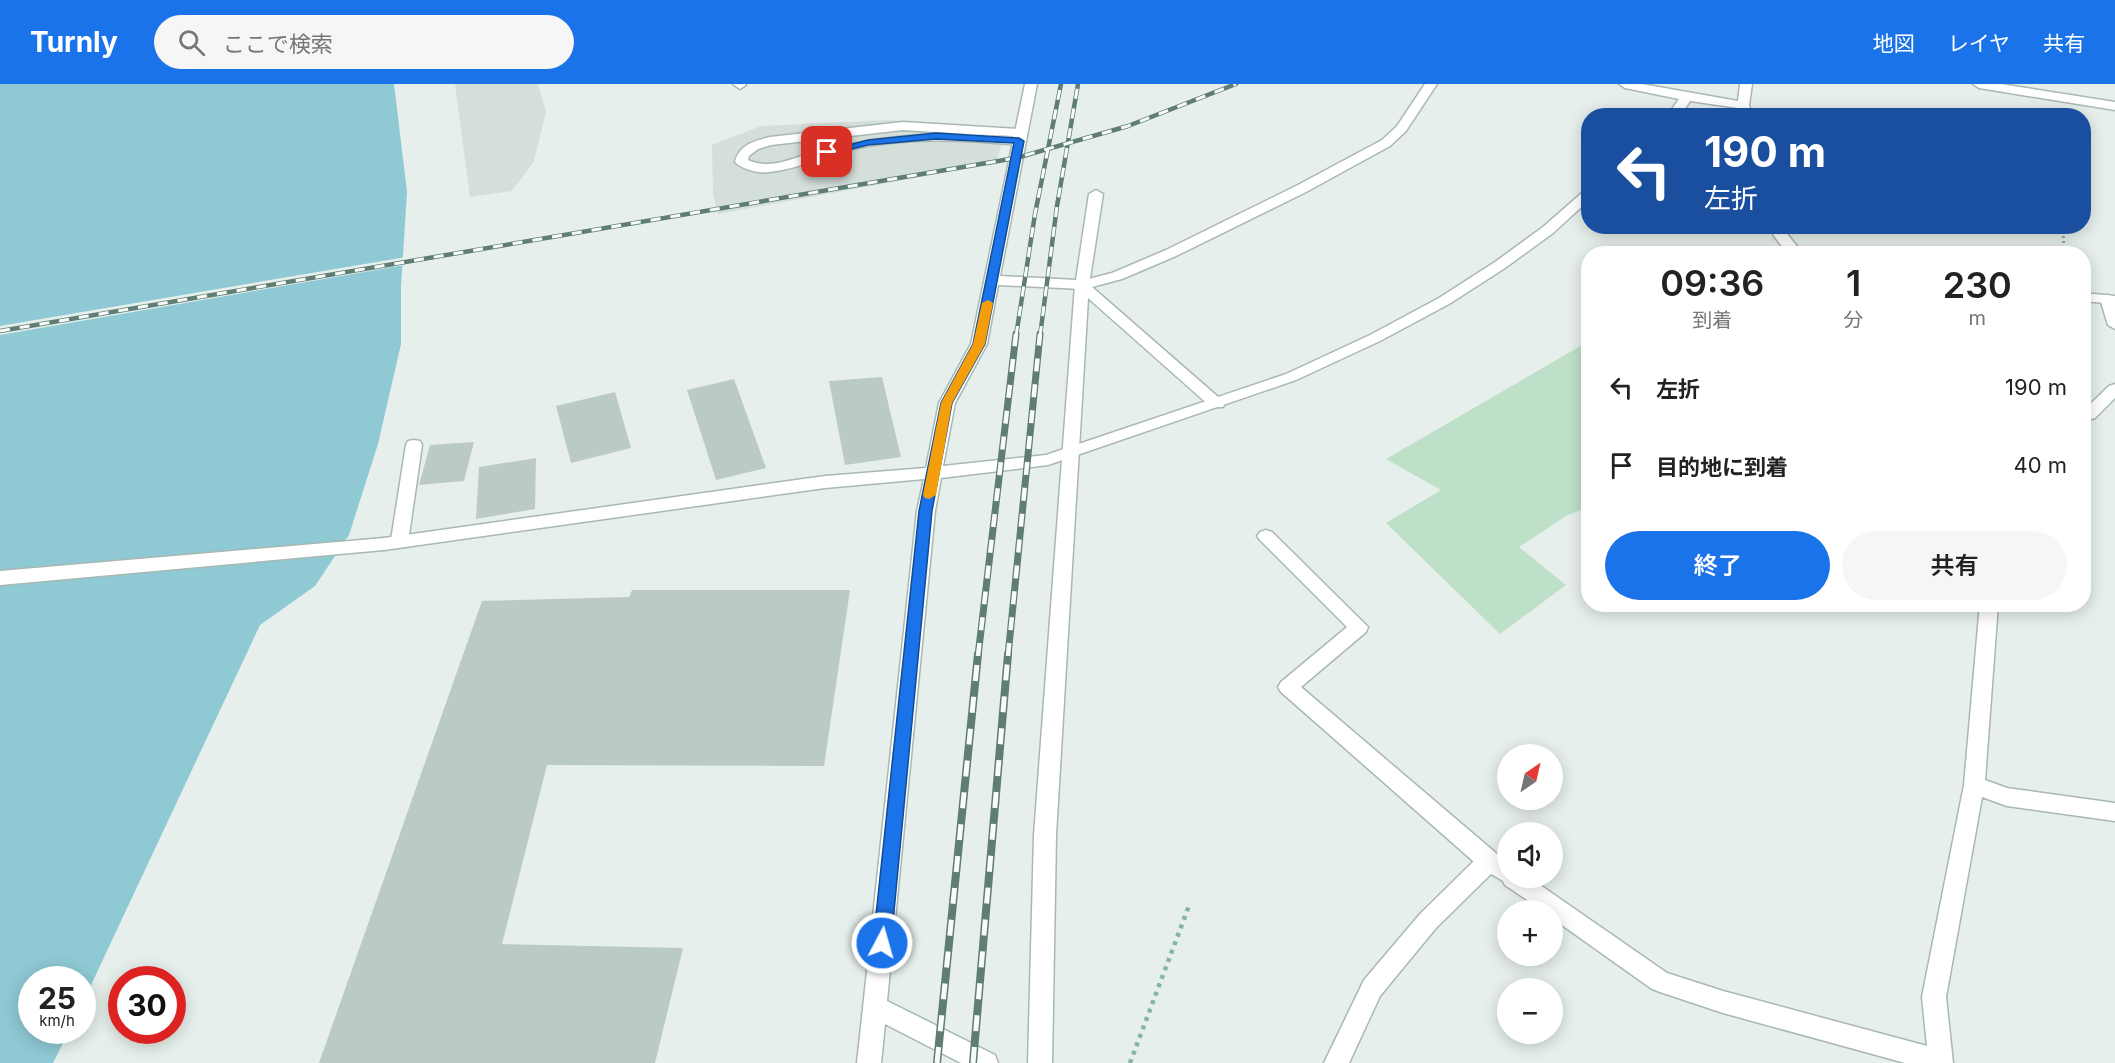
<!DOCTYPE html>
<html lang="ja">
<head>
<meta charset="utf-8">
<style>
  :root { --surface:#fff; --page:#f6f6f6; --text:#222; --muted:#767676; --accent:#1a73e8 }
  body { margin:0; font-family:Inter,"Noto Sans JP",sans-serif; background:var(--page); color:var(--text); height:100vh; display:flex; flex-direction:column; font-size:22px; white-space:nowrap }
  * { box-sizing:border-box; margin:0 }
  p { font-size:20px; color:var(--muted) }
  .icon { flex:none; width:33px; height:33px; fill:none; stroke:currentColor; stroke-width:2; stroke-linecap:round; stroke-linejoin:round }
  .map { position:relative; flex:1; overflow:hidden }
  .drawer { position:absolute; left:1581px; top:162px; width:510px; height:366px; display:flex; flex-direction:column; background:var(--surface); border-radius:24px; box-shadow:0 3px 15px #0003 }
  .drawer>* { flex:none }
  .banner { position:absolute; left:1581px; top:24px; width:510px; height:126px; border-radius:24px; box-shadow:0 3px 15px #0003; background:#1a4fa0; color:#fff; overflow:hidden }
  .needle { width:39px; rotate:34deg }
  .controls { position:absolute; left:1497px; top:660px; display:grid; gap:12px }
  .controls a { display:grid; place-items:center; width:66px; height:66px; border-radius:50%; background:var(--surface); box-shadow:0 3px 15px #0003; font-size:30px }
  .speed { position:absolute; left:18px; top:882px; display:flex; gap:12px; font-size:30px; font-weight:700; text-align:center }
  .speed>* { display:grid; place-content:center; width:78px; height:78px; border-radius:50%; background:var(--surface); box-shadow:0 3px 15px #0003; line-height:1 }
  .speed small { font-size:15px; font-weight:400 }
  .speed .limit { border:9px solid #d22; background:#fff; color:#111 }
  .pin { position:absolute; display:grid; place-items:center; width:51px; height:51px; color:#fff; margin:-26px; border-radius:12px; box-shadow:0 3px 9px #0006 }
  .me { position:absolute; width:66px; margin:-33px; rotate:6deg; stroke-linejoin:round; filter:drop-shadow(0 0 4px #0008) }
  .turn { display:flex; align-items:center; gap:21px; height:126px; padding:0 24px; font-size:27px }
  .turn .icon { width:78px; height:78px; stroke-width:2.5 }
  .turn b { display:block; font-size:42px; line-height:51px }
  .eta { display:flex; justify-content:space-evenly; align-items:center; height:102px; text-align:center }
  .eta b { font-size:36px; font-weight:600; line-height:42px }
  .cta { display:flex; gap:12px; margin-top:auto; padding:12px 24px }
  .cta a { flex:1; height:69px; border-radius:36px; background:var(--accent); color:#fff; font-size:24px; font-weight:600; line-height:69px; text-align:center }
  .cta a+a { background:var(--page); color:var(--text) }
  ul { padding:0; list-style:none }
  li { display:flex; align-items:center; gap:18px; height:78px; padding:0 24px }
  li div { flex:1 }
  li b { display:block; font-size:22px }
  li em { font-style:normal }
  header { display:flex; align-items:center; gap:36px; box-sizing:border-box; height:84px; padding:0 30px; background:var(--accent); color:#fff }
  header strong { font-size:28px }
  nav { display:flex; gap:33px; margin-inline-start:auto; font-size:21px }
  .search { width:420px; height:54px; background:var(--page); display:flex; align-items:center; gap:15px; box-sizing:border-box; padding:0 21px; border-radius:33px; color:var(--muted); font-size:22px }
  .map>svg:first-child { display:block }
</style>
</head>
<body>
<header>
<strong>Turnly</strong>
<div class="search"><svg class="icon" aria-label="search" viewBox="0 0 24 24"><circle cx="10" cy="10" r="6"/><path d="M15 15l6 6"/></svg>ここで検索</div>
<nav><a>地図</a><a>レイヤ</a><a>共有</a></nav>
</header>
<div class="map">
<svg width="2115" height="979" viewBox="0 0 2115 979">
  <rect width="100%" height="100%" fill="#e6efeb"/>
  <path fill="#d4dfda" d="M455 0H538L546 28 534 77 512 107 470 113Z
    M887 36 1007 44 996 79 718 130 713 110 712 61 761 42Z"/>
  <path fill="#bfe0c8" d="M1584 260 1588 263V423L1566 432 1519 463 1566 501 1500 550 1386 439 1441 406 1386 375Z"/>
  <path fill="#8ec9d4" d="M0 0H394L407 108 401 203V260L378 360 349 451 315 502 260 541 83 918 82 896H32V946L69 947 53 979H0Z"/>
  <path fill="#e6efeb" d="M406 173 405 181 0 251V242Z"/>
  <path fill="#bbcac4" d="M882 293 901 373 845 381 829 297Z
    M734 295 766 384 716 396 687 306Z
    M615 308 631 364 571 379 556 322Z
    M474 358 464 397 419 401 430 361Z
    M536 374 535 425 476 435 479 383Z
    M632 506H850L824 682 547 681 502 860 683 864 655 979H319L482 517 629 513Z"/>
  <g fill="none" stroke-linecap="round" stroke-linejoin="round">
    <defs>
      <path id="service" d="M1425 0H1437L1406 47 1390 62 1306 108 1176 172 1122 195 1092 203 1225 319 1223 323H1211L1088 214 1056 751 1052 979H1028L1034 751 1075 201 1077 198 1112 189 1166 166 1296 102 1382 56 1397 42Z
        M903 38 1020 45 1026 49 1020 53 903 46 771 61 758 65 749 72 748 76C767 85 786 77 805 71 867 53 926 47 990 51 1001 52 1018 50 1025 57L1019 61C964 56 908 53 853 65 825 72 798 85 769 88 759 90 742 85 735 78 739 61 754 57 770 53Z
        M2107 211 2112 212 2115 217V245L2108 241 2100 215Z
        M2115 300V314L2095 334 2084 337V326L2109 302Z
        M414 356 420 357 422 361 408 458 405 462 399 464 392 461 384 466 0 501V487L384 454 391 456 406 361 408 357Z
        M1489 768 1497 770 1500 777 1497 784 1436 844 1380 912 1349 979H1324L1364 896 1420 830 1481 770Z"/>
      <path id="minor" d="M733 0H745L746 1 740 5Z
        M1025 0H1037L1000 192 1076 196 1089 110 1096 106 1103 110 1089 201 1082 205 998 201 987 260 955 319 943 382 1046 371 1286 290 1370 251 1439 214 1495 178 1543 143 1583 108 1588 107V117L1553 149 1505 184 1449 220 1380 257 1296 296 1048 381 941 394 935 427 887 917 995 971 998 979H961L885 940 881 979H857L917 427 924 395 825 404 384 466 378 464 375 460 378 456 384 454 825 392 926 384 939 319 971 260Z
        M1619 0H1642L1738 17 1740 0H1752L1749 21 1752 31 1740 32 1738 24 1690 17 1680 32H1667L1679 15 1625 4Z
        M1973 0H2001L2115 18V26L1979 4Z
        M1771 142H1785L1788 151 1803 170H1788L1774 152Z
        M2084 209 2115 212V220L2084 217Z
        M1266 446 1272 448 1368 543 1366 548 1301 603 1497 770 1508 777V794H1530L1667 889 1723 907 1927 962 1922 913 1964 701 1980 520H1998L1985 696 2007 704 2115 719V737L2007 722 1982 713 1946 913 1953 979H1905L1723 929 1660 908 1652 905 1552 834V826H1542L1505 801 1503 797 1481 784 1281 608 1278 603 1281 598 1347 543 1260 456 1257 452 1260 448Z"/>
    </defs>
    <use href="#service" stroke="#a8b8b2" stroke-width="3"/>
    <use href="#minor" stroke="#a8b8b2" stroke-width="3"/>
    <path stroke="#86b3a5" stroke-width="3" stroke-dasharray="2 3" stroke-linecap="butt" d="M2063 142 2064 170"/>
    <path stroke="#86b3a5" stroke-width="4.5" stroke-dasharray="4 5" stroke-linecap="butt" d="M1130 979 1190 819"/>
    <use href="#service" fill="#fff" fill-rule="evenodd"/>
    <use href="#minor" fill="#fff" fill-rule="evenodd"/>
    <defs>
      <path id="rail-far2" d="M0 247 1016 74 1128 42 1236 0
        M1016 252 1035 130 1061 0
        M1040 252 1057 122 1078 0"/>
      <path id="rail-far1" d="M978 572 1016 250
        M1008 572 1040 250"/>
      <path id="rail" d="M937 979 978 570
        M973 979 1008 570"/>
    </defs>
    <use href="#rail-far2" stroke="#5f7d75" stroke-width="4.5"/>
    <use href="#rail-far1" stroke="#5f7d75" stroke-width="7"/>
    <use href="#rail" stroke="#5f7d75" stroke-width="8"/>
    <use href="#rail-far2" stroke="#f7fbf9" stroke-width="3" stroke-dasharray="10" stroke-linecap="butt"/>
    <use href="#rail-far1" stroke="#f7fbf9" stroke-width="4.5" stroke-dasharray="13" stroke-linecap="butt"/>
    <use href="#rail" stroke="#f7fbf9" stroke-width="5" stroke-dasharray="16" stroke-linecap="butt"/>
  </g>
  <path fill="#1a73e8" stroke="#114b97" stroke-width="1.5" d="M936 49 1019 54 1024 57 985 260 952 319 932 427 891 859 888 865 882 867 876 865 873 859 919 427 941 319 973 260 1014 59 936 55 868 61 827 71 822 68 868 56Z"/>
  <path fill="#f59e0b" d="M988 216 993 219 985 260 952 319 936 411 929 415 925 414 923 411 941 319 973 260 982 219Z"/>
</svg>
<div class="controls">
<a><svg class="needle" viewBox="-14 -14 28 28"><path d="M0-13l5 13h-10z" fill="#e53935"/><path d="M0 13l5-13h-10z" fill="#767676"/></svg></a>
<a><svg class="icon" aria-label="sound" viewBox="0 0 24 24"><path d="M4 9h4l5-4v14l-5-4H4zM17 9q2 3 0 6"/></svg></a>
<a>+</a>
<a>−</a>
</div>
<div class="speed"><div>25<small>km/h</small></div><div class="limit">30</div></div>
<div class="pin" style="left:827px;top:68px;background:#d93025"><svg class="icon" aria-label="arrive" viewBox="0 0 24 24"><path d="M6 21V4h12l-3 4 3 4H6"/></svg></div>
<svg class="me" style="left:882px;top:859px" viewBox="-20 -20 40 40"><circle r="17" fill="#1a73e8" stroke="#fff" stroke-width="3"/><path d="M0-11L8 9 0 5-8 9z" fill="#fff"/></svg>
<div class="banner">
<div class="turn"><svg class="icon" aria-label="left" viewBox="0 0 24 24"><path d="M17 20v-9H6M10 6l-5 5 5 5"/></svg><div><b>190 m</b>左折</div></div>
</div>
<section class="drawer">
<div class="eta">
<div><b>09:36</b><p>到着</p></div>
<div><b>1</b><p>分</p></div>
<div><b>230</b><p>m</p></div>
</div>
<ul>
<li><svg class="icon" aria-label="left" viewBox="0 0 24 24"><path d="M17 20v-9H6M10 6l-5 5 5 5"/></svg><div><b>左折</b></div><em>190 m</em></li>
<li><svg class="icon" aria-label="arrive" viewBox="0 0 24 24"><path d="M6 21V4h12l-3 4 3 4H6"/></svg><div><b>目的地に到着</b></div><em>40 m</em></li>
</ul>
<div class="cta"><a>終了</a><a>共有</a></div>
</section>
</div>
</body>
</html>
